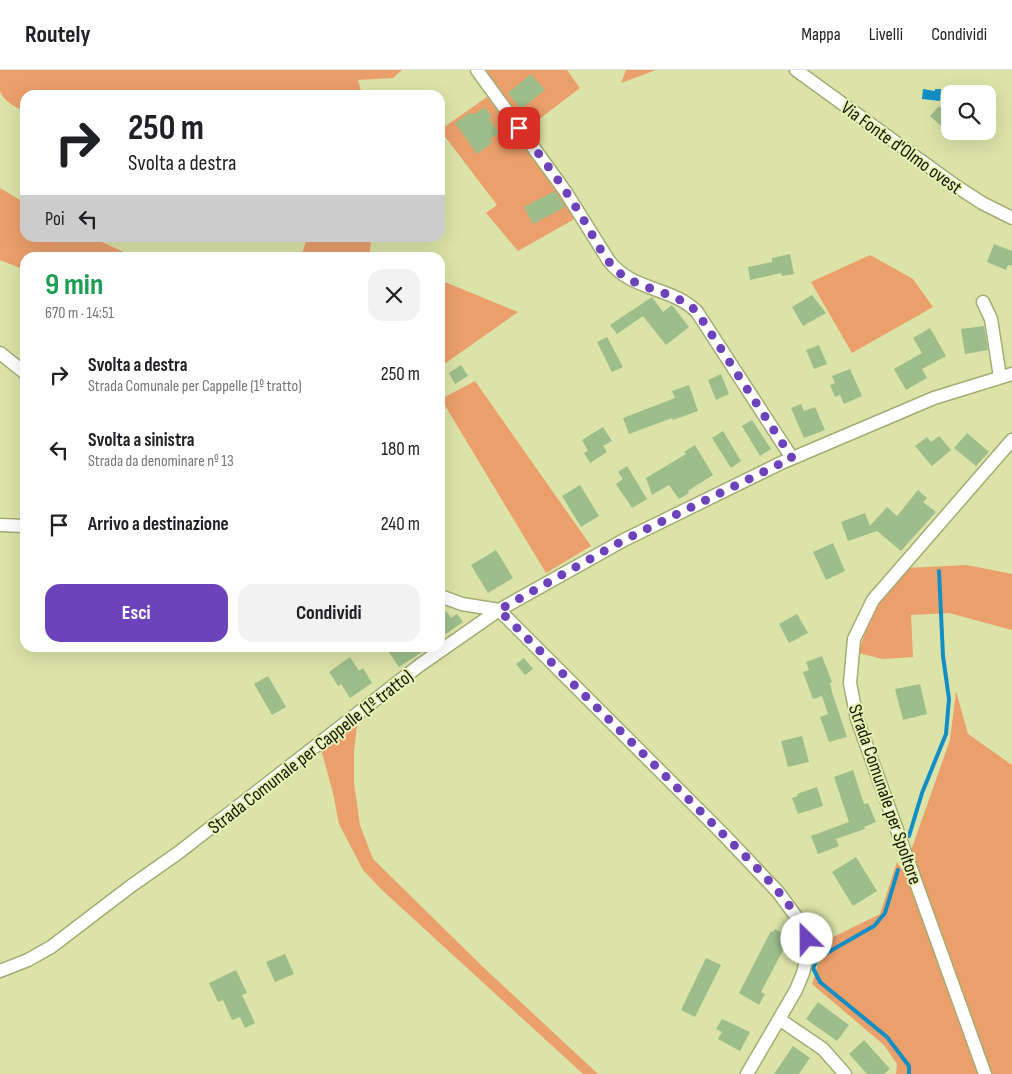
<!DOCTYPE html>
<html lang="it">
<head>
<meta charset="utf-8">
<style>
  :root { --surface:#fff; --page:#f2f2f2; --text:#202124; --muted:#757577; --line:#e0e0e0; --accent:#6c43bb }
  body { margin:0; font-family:"Sofia Sans Condensed",sans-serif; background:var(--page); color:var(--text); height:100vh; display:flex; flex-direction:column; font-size:19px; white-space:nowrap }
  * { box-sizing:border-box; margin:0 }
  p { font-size:16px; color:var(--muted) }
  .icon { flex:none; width:28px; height:28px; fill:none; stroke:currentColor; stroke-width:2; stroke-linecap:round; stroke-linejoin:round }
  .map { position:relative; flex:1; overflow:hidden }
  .panel { position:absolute; left:20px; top:182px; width:425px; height:400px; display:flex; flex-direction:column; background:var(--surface); border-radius:15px; box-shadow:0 5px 20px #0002 }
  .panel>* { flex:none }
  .top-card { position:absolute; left:20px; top:20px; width:425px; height:152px; border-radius:15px; box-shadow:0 5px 20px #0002; background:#fff; color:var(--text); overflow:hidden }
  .controls { position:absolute; left:941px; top:15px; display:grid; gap:10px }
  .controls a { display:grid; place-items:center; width:55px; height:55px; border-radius:10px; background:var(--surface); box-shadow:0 5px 20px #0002; font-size:25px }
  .pin { position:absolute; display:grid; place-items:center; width:42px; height:42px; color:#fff; margin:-21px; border-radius:10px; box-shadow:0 2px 8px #0006 }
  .me { position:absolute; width:55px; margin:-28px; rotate:337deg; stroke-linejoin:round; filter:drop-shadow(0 0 4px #0008) }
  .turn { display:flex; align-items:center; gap:18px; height:105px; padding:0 25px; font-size:22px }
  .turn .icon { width:65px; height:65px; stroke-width:2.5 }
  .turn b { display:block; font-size:35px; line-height:42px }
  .then { display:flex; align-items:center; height:48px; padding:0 25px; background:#0003; gap:10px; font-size:19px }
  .round { display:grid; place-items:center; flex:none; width:52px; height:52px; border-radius:15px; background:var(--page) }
  .head { display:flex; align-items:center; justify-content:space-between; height:85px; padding:0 25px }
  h1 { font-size:30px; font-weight:700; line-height:38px; color:#1e9e55 }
  .action { display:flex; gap:10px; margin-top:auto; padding:10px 25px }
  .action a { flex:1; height:58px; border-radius:15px; background:var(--accent); color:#fff; font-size:20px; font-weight:700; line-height:58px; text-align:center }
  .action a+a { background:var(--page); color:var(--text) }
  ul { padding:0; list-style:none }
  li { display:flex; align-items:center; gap:15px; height:75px; padding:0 25px }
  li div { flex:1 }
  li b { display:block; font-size:19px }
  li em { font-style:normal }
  header { display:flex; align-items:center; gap:30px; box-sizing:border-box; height:70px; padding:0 25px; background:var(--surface); border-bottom:1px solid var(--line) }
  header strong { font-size:24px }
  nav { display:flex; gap:28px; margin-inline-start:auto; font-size:18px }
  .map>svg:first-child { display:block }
</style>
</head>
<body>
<header>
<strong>Routely</strong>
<nav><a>Mappa</a><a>Livelli</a><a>Condividi</a></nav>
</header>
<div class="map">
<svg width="1012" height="1004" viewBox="0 0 1012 1004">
  <rect width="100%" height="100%" fill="#dbe3a8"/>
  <path fill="#eb9f6b" d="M0 0H402L393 8 358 10 362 25H25V40C16 39 3 30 0 21 0 15 0 6 0 0Z
    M481 0H567L580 18 525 60Z
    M626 0H656L621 13Z
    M487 27 578 147 518 181 486 143 497 135 440 60Z
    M0 118 25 133V168H93L135 187 25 188V200L0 190Z
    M307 168H371L370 182 384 187H301Z
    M870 185 913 209 933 237 852 283 811 212Z
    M440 210 518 242 440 297Z
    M475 311 591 476 546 503 441 329Z
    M967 495 1012 504V560L949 543 911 545 913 587 883 589 858 583 876 533 908 498Z
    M956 621 968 664 1012 695V1004H896L897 994 884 975 812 914 825 871 880 844 897 792 902 800 913 775 950 670Z
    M358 648 354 681V713L360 755 373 789 482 896 598 1004H583L382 820 363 800 339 754 333 723 321 679Z"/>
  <path fill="#118fc4" d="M923 19 935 21V19H941L940 31 922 29Z"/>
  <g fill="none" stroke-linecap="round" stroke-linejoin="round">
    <path stroke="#118fc4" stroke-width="4" d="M909 766 922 723 946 664 949 629 943 586 939 501
      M898 800 885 843 874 856 818 888 813 898 820 912 887 967 909 996V1004"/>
  </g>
  <path fill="#9dbd8b" d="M531 4 545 20 521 39 508 23Z
    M939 36 950 46V64L930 46Z
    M485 37 492 47 489 49 499 63 490 69 492 73 477 84 455 53 471 42 473 45Z
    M555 121 565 137 533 154 524 137Z
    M994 174 1012 181V196L1008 195 1006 200 987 192Z
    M790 184 794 204 782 206 781 203 750 210 748 197 772 192V188Z
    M812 225 826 243 803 256 792 237Z
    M652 227 663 242 672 235 689 257 666 275 643 246 617 264 610 255Z
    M984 256 988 280 965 284 961 259Z
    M930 258 946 286 922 299 927 308 906 320 894 299 922 283 913 268Z
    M607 267 623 297 612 302 597 272Z
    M819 275 827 294 814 299 806 280Z
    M461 295 468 306 455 314 449 303Z
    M850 299 862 326 844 334 840 325 835 327 830 315 835 313 832 306Z
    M721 304 729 324 716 330 708 310Z
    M689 315 698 341 673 350 672 348 629 364 623 348 675 328 672 321Z
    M801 334 804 341 815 337 825 360 804 368 791 338Z
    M752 350 771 379 760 386 742 356Z
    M603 357 612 371 603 376 607 382 590 393 584 383 588 381 582 370Z
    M723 361 741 391 731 398 712 368Z
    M967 363 989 382 976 396 954 378Z
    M939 366 951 380 932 396 915 376 927 367 931 372Z
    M695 375 713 405 688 421 689 423 679 429 669 415 652 425 646 408 686 384 684 382Z
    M627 396 647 429 632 438 616 414 623 409 618 402Z
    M580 415 599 446 581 457 562 426Z
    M918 420 927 428 923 432 936 442 901 481 877 461 848 471 841 452 865 443 870 456 887 437 897 446Z
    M833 473 845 501 826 510 813 482Z
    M496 480 513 508 488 523 471 495Z
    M446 541 451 548 457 544 463 552 440 568V546Z
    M797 544 808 563 789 573 779 554Z
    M386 578H428L399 597Z
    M822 586 832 612 830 613 832 622 847 667 829 672 820 647 828 644 822 626 813 629 803 602 809 600 806 592Z
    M350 587 359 601 363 598 372 613 350 628 341 614 338 616 329 602Z
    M524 588 533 599 525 605 516 594Z
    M268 606 286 637 272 645 254 614Z
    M920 614 927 644 903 650 895 619Z
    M802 666 809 692 788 697 781 671Z
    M853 700 864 734 868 733 876 752 864 757 865 759 836 769 839 776 818 784 811 766 849 752 834 707Z
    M817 717 823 736 798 744 792 728 798 726 797 724Z
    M856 787 877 821 853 836 832 802Z
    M775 859 790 867 761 922 765 924 759 935 739 923 771 861 773 862Z
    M285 884 294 904 275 912 266 892Z
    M706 888 721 895 695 947 681 940Z
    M236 900 247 923 242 925 255 953 245 958 240 947 232 950 223 930 218 932 209 913Z
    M818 932 849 955 837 971 806 949Z
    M722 949 750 962 740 981 718 969 722 962 716 959Z
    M864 970 890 999 884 1004H867L849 984Z
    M793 976 810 988 799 1004H774Z"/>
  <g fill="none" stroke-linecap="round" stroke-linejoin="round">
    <defs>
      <path id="minor" d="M477 0 565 121 609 191C632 221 673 217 697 242L792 388
        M796 0 953 114 982 133 1012 148
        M983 232 991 249 1000 307
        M0 283 25 303
        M0 455 25 456
        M440 526 462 534 499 540 724 765 778 822 800 852 808 874 807 887 803 903 796 920 747 1004
        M0 901 28 890 51 877 131 816 178 783 420 595 499 540 624 470 781 393 934 328 1012 304
        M779 949 823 979 845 1004
        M985 1004 857 649 850 613 854 569 873 530 1012 370"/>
    </defs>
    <use href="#minor" stroke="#a4ac73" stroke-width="15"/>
    <use href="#minor" stroke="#fff" stroke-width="12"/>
  </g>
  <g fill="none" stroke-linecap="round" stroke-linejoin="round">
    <path stroke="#6c43bb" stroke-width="9" stroke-dasharray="0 16.2" d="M519 58C539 84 560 111 577 139 589 157 601 185 616 200 639 221 675 220 697 242L792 388 624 470 499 540C571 612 643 683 714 755 742 784 797 832 807 869"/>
  </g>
  <g text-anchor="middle" stroke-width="4" stroke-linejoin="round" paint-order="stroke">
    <g font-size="19" fill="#151702" stroke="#e8f1b5">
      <text transform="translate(902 77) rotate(36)" y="7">Via Fonte d'Olmo ovest</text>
      <text transform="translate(310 681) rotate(-38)" y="7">Strada Comunale per Cappelle (1º tratto)</text>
      <text transform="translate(886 724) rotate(71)" y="7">Strada Comunale per Spoltore</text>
    </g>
  </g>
</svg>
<div class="controls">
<a><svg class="icon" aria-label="search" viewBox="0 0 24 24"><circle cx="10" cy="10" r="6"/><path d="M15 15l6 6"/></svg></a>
</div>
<div class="pin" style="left:519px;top:58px;background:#d93025"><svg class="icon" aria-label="arrive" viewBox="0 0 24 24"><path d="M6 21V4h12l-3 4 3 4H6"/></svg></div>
<svg class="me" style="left:807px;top:869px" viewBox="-20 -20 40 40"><circle r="19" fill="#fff"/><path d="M0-13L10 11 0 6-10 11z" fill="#6c43bb"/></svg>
<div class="top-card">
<div class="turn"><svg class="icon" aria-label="right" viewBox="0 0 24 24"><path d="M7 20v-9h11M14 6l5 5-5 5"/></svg><div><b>250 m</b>Svolta a destra</div></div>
<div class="then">Poi<svg class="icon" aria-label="left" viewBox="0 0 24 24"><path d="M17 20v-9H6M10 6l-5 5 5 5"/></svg></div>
</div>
<section class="panel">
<div class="head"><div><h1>9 min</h1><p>670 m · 14:51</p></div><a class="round"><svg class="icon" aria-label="close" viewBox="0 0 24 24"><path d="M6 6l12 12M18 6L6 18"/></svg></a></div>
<ul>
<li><svg class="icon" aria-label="right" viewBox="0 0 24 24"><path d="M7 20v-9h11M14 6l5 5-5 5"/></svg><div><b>Svolta a destra</b><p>Strada Comunale per Cappelle (1º tratto)</p></div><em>250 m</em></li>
<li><svg class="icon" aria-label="left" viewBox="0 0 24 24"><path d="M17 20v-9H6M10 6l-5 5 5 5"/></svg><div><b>Svolta a sinistra</b><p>Strada da denominare nº 13</p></div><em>180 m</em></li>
<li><svg class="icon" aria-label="arrive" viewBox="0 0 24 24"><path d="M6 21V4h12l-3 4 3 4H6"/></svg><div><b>Arrivo a destinazione</b></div><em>240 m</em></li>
</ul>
<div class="action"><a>Esci</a><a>Condividi</a></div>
</section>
</div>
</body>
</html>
